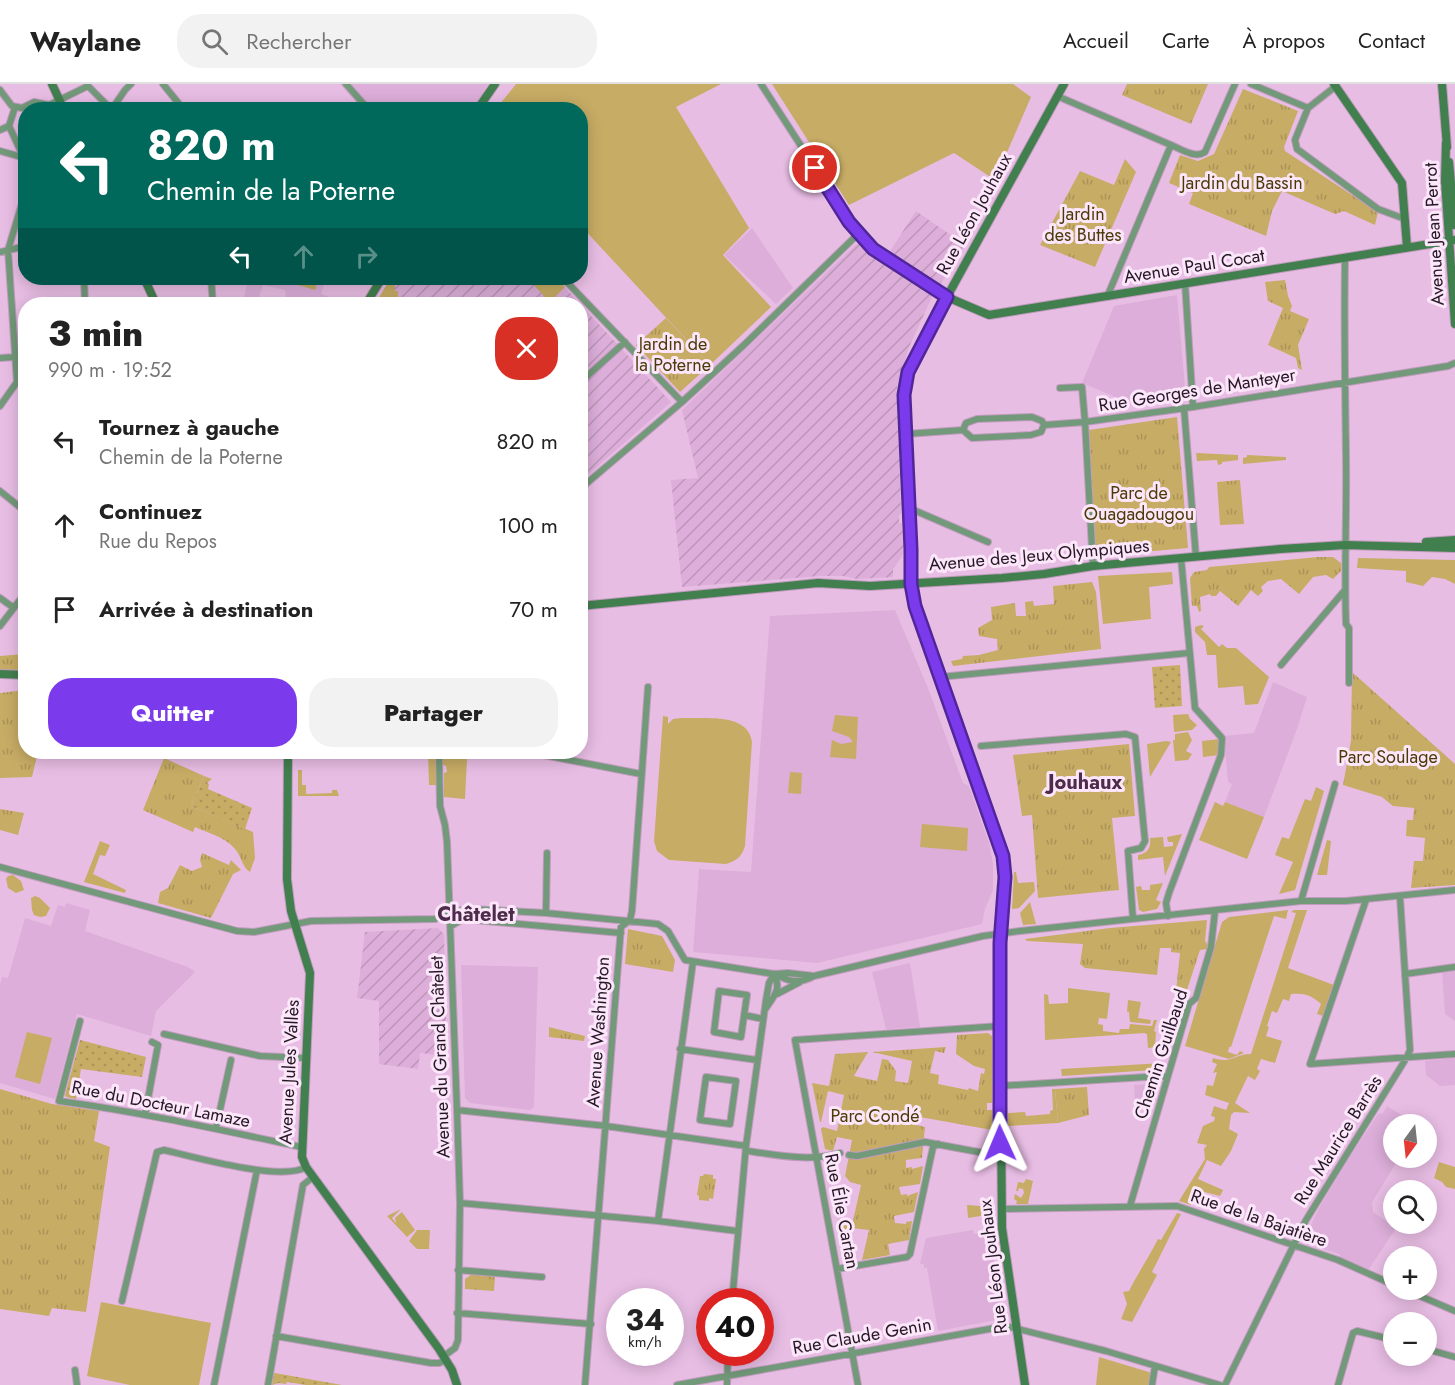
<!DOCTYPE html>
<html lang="fr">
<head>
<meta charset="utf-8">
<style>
  :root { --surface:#fff; --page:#f2f2f2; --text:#222; --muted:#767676; --line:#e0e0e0; --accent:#7c3aed }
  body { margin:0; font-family:Jost,sans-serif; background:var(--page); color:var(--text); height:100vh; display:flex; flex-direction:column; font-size:22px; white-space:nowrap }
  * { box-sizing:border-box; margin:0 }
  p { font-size:20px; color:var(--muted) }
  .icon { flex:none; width:33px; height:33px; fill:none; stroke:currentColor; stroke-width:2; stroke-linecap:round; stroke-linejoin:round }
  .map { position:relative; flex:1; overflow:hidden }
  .details { position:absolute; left:18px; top:213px; width:570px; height:462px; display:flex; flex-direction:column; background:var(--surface); border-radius:24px; box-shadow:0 3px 15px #0003 }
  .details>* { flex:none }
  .top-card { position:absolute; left:18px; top:18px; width:570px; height:183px; border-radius:24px; box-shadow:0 3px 15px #0003; background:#00695c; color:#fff; overflow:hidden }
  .needle { width:39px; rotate:195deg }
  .fabs { position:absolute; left:1383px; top:1030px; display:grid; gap:12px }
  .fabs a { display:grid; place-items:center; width:54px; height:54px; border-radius:50%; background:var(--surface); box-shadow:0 3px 15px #0003; font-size:30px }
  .speed { position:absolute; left:606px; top:1204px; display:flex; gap:12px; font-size:30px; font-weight:700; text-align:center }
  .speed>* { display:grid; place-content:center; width:78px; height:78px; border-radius:50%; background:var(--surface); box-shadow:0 3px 15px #0003; line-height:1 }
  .speed small { font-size:15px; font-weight:400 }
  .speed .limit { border:9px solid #d22; background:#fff; color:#111 }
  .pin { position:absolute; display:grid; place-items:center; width:51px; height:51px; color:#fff; margin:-26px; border:3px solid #fff; border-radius:50%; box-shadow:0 2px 6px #0007 }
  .me { position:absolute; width:66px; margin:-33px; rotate:359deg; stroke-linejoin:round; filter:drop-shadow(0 0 4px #0008) }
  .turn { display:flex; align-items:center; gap:21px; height:126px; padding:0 30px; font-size:27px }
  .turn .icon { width:78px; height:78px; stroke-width:2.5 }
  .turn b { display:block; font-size:42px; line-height:51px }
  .lanes { display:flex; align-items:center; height:57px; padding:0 30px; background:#0003; justify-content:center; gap:30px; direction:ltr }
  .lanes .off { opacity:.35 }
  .round { display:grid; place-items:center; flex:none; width:63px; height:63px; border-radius:24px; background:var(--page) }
  .summary { display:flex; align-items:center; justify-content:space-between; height:102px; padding:0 30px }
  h1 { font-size:36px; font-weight:800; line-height:45px }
  .primary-button { display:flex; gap:12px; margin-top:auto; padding:12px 30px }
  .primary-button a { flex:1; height:69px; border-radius:24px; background:var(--accent); color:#fff; font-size:24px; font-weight:800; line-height:69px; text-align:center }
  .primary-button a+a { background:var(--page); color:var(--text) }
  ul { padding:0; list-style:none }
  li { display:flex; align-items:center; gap:18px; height:84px; padding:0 30px }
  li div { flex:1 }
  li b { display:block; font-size:22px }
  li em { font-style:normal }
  header { display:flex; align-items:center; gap:36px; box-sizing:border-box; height:84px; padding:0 30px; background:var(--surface); border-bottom:2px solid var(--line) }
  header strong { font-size:28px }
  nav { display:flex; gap:33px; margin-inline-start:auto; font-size:21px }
  .search { width:420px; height:54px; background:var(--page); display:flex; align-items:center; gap:15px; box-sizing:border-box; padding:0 21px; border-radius:24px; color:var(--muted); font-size:22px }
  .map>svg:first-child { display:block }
</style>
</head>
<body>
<header>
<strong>Waylane</strong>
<div class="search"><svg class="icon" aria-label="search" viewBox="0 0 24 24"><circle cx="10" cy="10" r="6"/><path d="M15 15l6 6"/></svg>Rechercher</div>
<nav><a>Accueil</a><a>Carte</a><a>À propos</a><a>Contact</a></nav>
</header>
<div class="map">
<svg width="1455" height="1301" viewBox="0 0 1455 1301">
  <defs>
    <pattern id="industrial-furrows" width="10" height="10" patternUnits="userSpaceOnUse" patternTransform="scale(1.5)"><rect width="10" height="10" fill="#dcaed9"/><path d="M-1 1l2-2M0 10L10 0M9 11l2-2" fill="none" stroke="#bd95ba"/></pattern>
    <pattern id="park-tufts" width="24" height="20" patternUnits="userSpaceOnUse" patternTransform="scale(1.5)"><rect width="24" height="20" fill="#c7ac65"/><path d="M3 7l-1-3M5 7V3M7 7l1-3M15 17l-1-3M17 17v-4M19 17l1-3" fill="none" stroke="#ab9358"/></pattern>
    <pattern id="garden-dots" width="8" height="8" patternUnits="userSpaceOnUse" patternTransform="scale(1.5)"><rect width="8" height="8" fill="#c7ac65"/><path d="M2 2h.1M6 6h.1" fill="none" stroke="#ab9358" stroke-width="1.8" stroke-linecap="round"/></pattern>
  </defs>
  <rect width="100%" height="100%" fill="#e8bde4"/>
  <path fill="#dcaed9" d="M340 0H488L472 26 362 25Z
    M752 144 793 204 776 220 724 171Z
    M249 194H326L321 210 342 217 341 220H281L282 216 286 214 285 206 263 201 257 219 259 220H242Z
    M1177 211 1186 315 1139 323 1082 299 1114 222Z
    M895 526 928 604 963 699 969 702 989 759 993 780V806L985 825 982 840 817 879 693 868 699 785 751 788 770 532Z
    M1273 598 1307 613 1297 645 1264 733 1225 718 1232 700 1228 698 1224 652 1254 649Z
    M66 819 90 826 85 847 188 883 195 888 156 927 151 952 77 930 55 1015 0 999V901L2 893 8 894 25 834 51 842 58 821 65 823Z
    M910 879 920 943 886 945 872 888Z
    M461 881 538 883 534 1023 530 1026 470 1019 465 1014Z
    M1455 886V937L1445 930 1442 887Z
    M1455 974V1001L1440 1002 1426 991 1425 977Z
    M1153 1000 1158 1006 1155 1017 1135 1016 1134 1001Z
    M1387 1022 1418 1041H1394V1074H1399L1372 1118 1373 1128 1396 1144 1369 1185 1342 1174 1339 1170 1306 1160 1304 1155 1319 1124 1348 1076 1378 1030 1383 1029Z
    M973 1146 974 1150 990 1148 1002 1235 938 1247 927 1184H924V1180H920L926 1154Z"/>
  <path fill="url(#industrial-furrows)" d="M916 127 965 161 932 213 909 263 897 303 901 429 899 431V439H902L904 467 901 474 893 485V493L857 495 843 492H820L682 503 671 396 698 394 682 326 853 163 859 159 883 178Z
    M390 194H556L671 318 581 397 580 220H375Z
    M438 844 444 850 447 972 420 969 418 985 379 980V917L357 914 365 848Z"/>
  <path fill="#c7ac65" d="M516 0H721L676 23 749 144 723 171 771 223 710 281 581 142 580 26H495Z
    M772 0H1013L1031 13 995 96 954 69 849 121Z
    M289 194H319L315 206 288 198Z
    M391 194H402H398L395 200V207H398V220H375Z
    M523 194H556L565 203 548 220H543L539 217 544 212 529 196 527 198Z
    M1196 369 1238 371V376L1222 378V380L1218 381 1217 376 1197 377Z
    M1247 371 1286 373V376L1243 380V374L1247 373Z
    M1358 474 1455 476V500L1445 495 1432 493 1423 502 1406 498V487L1357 484Z
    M1172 488 1173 500 1149 503 1151 535 1103 540 1098 492Z
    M1201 541 1204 542 1201 545 1219 563 1222 560 1227 564H1236L1269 593 1258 620 1245 621 1243 602 1218 604 1216 571H1207L1205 558 1195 548V543Z
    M1188 630 1190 635 1197 641 1192 646 1174 648 1173 631Z
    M835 631 858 633 856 675 830 673 832 656 841 660 853 658 849 653 832 647Z
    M663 632 668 633V640L673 635 681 634C704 635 748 628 752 658L745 762C742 772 737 777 726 780L669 776 657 767 654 757Z
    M1188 648 1192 656 1186 667 1192 670 1188 676 1175 677 1173 656H1175V650Z
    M1220 655 1219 671 1203 673 1202 657Z
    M1166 657 1171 658 1150 693 1147 660Z
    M428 668H437V701H429Z
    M443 668H463L462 674 467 675 465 715 444 713V689L447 688 446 682 443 681Z
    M298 686H302V701H306V710L332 709V706H337L339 712H298Z
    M790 688 802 689 801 710 788 709Z
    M1316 703 1324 707 1295 806 1279 810 1293 778 1275 771 1282 753 1289 755 1305 715 1311 717Z
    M1215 718 1223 722 1225 718 1264 733 1247 775 1199 756Z
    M922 740 968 744 967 767 920 763Z
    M1182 750 1165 792 1163 773 1138 776V771C1148 769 1151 764 1150 754L1163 753 1164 763 1173 762V758H1168L1167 753Z
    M1327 756 1331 757 1327 791H1317Z
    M100 757 110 761 105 772 100 771 93 790 126 806 125 809 84 798Z
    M1014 788H1016L1018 799 1034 798 1035 807 1019 824 1012 825Z
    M13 791 21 797 24 806 16 809 8 804 6 795 8 792Z
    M1163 799 1156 816 1161 818 1157 825 1143 828 1139 826 1136 803 1141 802 1142 806H1150V801Z
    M35 812 40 814 50 824 46 832 40 833 34 831 32 826 31 814Z
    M1030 818 1036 840 1023 841 1020 829Z
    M1288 826 1286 835 1274 832 1231 963H1229L1228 968 1237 971 1240 967 1244 969 1229 975 1185 962 1222 838 1229 833Z
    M1294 826H1307L1288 884 1334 901 1323 932 1317 930 1321 920C1311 911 1305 909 1291 910L1289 917 1283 915 1277 929 1272 927 1267 942 1269 943 1266 952 1282 957 1275 979 1261 975 1257 985 1260 987 1255 996 1248 992 1235 1019 1250 1029 1234 1028 1231 1031 1229 1045 1238 1050 1231 1067 1221 1082 1207 1076 1198 1095 1223 1106 1220 1112 1197 1106 1191 1121 1179 1117 1205 1075 1204 1065 1207 1061 1197 1059 1203 1042 1214 1037 1215 1033 1211 1032 1214 1022 1226 1026 1229 1019 1205 1011 1207 1001 1213 1002 1217 988 1213 989 1217 980 1212 978 1213 974C1233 980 1234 970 1251 970L1296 829 1291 828Z
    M1068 904 1110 909 1107 935 1099 934 1098 940 1103 941V947L1119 949 1120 945H1129L1130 940 1152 942 1154 936H1157L1154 947 1156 948 1155 963 1148 964 1147 950 1144 949 1045 956 1044 910 1048 911 1049 920 1068 919Z
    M1128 916 1141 918 1138 934 1151 936 1150 940 1130 938 1129 928H1127Z
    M27 948 52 954 40 1000 15 993Z
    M1163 979 1161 984 1154 986 1062 992 1061 985Z
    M1052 1005H1055L1058 1039 1008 1042V1029L1025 1028 1026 1032 1050 1030V1027L1053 1026Z
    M1439 1078 1455 1083V1105L1446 1103 1442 1098 1434 1094Z
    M1026 1095 1033 1097 1028 1120H1016L1017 1117 1014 1115 1015 1110 1021 1114 1024 1109 1023 1105 1019 1104 1018 1107H1016L1018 1098 1024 1099Z
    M967 1121 993 1123V1130L968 1134Z
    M401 1125 392 1134 396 1139 395 1134 402 1128 415 1146 407 1153 387 1132Z
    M1177 1129 1181 1130 1152 1188 1157 1191 1132 1238 1121 1235 1127 1220 1123 1208 1129 1207C1138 1189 1149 1173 1158 1155L1161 1156Z
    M417 1146H430L429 1165H417L409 1157Z
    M101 1218 211 1239 199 1301H130L87 1292Z
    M1099 1273 1152 1289 1149 1301H1096Z"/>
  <path fill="url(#park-tufts)" d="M1127 0H1208L1191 40 1122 11Z
    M1243 5 1298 27 1284 63 1285 67 1378 128 1375 141 1344 127 1335 130 1282 107 1272 127 1266 152 1189 120 1193 109 1169 99 1180 71 1198 77 1214 70Z
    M1125 75 1136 88 1095 183 1040 161 1080 87 1114 101Z
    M1285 196 1288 212 1292 222 1290 227 1309 235 1298 261 1302 286 1298 284 1296 274 1268 261 1283 224 1268 217 1265 198Z
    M666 234 710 281 680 308 636 261Z
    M1177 333 1188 464 1096 472 1089 346Z
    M1240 396 1244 440 1220 441 1217 398Z
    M1318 473H1333L1341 479V487L1333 495 1326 491 1313 493 1299 510 1281 495 1268 497 1261 503 1263 507 1258 512 1251 506 1238 522 1220 507 1216 512H1211L1210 510 1200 513 1201 527 1199 528 1197 522H1192L1190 494 1194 488 1207 486 1209 483Z
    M1092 498 1096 508 1101 565 953 582 951 577 962 575 963 572 979 571 998 566 997 555 979 552 978 544 992 536 991 523 1015 519 1016 532H1026L1025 518 1033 517 1034 522 1054 520 1053 502Z
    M25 570V586H0V572Z
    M1352 588 1455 680V801L1411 804 1414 777H1423L1425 754 1406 752 1407 736H1413L1414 724 1393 722 1382 713 1343 701 1351 657Z
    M25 606 26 668H38L32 693 0 694V609Z
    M1129 660 1135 732 1112 734 1119 806 1038 814 1032 731 1022 732 1013 671Z
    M164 674 204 692 191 722 253 748 255 774 250 788C242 783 242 773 235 765 225 753 208 749 195 743L193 748 143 726Z
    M0 725 24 729 18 751 0 746Z
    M202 769 229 781 231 776 241 786 233 790 211 834 158 819 160 808 168 804 180 781 192 787 202 783 200 776Z
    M1207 836 1205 857 1208 861 1207 865 1200 866 1184 915 1175 916 1180 869 1171 868V864H1160L1157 891 1085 884 1080 880 1083 860 1027 857 1025 855 1110 844Z
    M628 845 662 852 675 876 673 888 625 880Z
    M549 943 585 952 584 957 549 953Z
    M988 949 992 952V1019H987V1026H992V1046L909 1031 908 1039 925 1043 922 1074 906 1076V1084L912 1083V1085L923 1082 920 1100 899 1103 901 1111 907 1110V1112L918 1108 914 1128 894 1132 895 1139 906 1140V1138L912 1137 909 1156 888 1160 890 1171 862 1176 869 1146 851 1144 845 1172 838 1135 853 1137 861 1101 850 1098 845 1092 852 1056 837 1053 833 1067 825 1065 821 1045 823 1043 837 1047 844 1011 828 1007 821 1038H820L812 999 829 1002 835 970 868 968 854 992 877 997 882 975 888 976 896 987 895 997 908 999 912 977 872 968 946 963 944 969 935 967 930 989 939 991 938 1000 968 1006 969 1004 978 1007 981 989 984 990 985 985 974 982 956 970 957 951Z
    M1087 1003 1089 1031 1058 1039 1055 1005Z
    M0 1005 52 1020 99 1027 94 1057 110 1063 86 1228 52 1224 49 1232 0 1225Z
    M704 1090 713 1091V1095H716L713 1115 709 1114V1117L699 1116V1112L697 1111 700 1092H703Z
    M472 1190 495 1192 494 1207 465 1205V1195Z"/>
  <path fill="url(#garden-dots)" d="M1180 581 1182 622 1155 624 1152 583Z
    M204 692 212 695 207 699 209 700 208 705 252 724 245 745 191 722Z
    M80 956 146 973 142 993 81 985 76 1015 66 1013 65 1011Z
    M274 1289H275L342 1301H306L287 1298 286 1300 279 1299 272 1301Z"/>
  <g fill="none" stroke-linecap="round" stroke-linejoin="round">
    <defs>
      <path id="street" d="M163 0 184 26
        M346 0 369 26
        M761 0 858 150 873 165 947 213
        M1251 0 1308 24
        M87 1 112 26
        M1336 2 1308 24 1295 56 1297 65 1378 125 1405 135
        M0 6 12 22 22 24 34 18 49 21
        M1057 12 1171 61
        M112 25 125 6 131 0
        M51 26 49 21 88 2
        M9 42 15 23
        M0 46 9 42 24 74
        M0 67 25 74
        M0 168 26 162
        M1345 174C1344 240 1345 305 1346 370 1347 427 1344 483 1346 540L1349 544V599
        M84 194 85 220
        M211 194 213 220
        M563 194 682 318
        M1185 199 1193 323
        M1107 213 1171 61C1181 65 1195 75 1205 68L1235 0
        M0 274 15 273
        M585 294 625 258
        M0 322 17 298 8 166 26 106
        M1184 324 1196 473
        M1032 333 1042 337 1044 341 1041 348 1031 351 972 354 963 346 966 339 977 335Z
        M1044 341 1085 338 1082 303 1060 304
        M906 350 963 346
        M580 405 682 318 745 260 858 150
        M0 407 26 428
        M910 427H916L988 458
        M1093 482 1085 338 1193 323 1448 282 1455 279
        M0 514 14 524
        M0 542 26 508
        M1281 581 1345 506
        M940 593 1189 569
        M981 662 1126 650 1135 653 1145 757 1141 764 1128 767 1133 835
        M439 668 440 722 445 741 447 758 457 1026 460 1119 458 1256 455 1264 444 1272
        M528 668 641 690
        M0 783 237 847 254 848 311 837 435 835 457 827 470 825 546 829 658 840 668 847 685 876 774 890 788 889 814 892
        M1366 816 1310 980 1455 970
        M1301 817 1335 700
        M546 829 547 769
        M1168 832 1166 819 1169 809 1221 671 1222 654 1195 624 1181 474
        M451 842 463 835 621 849
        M775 890C789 898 800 900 814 892L983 852 1020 847 1301 817H1346L1455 806
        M1405 890 1455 883
        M719 907 747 911 741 953 714 948Z
        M777 910 800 898
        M766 924C774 912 782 905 774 891
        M744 931 763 935
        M80 937 59 1017C141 1028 221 1046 301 1063
        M164 950 260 972 305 974
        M680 965 757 976
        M706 993 736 997 730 1040 700 1036Z
        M999 1002 1162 992 1167 993
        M457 1026 606 1042 746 1062
        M145 1031 158 961 152 958
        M216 1044 231 976
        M747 1067C778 1071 809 1078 840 1069
        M849 1071 857 1072 925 1058 1000 1072
        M460 1119 658 1137 737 1147
        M1130 1122 1189 920 1196 914 1211 863 1215 827
        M1001 1125 1177 1122 1338 1176 1394 1201
        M658 1137 693 878
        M837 1185 907 1173 910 1170 933 1063 938 1060
        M458 1186 542 1193
        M1406 1206 1455 1227
        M122 1217 157 1068 164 1066C193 1073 283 1098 306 1083
        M732 1218 746 1062 766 916 769 899 774 890
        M457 1229 591 1240
        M276 1252 431 1279H439L446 1276
        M1426 1265 1455 1273
        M75 1286 77 1301
        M214 1301 257 1086
        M268 1301 303 1101 313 1093
        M585 1301 621 843 630 836 632 827 648 603
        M677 1301 1006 1242 1106 1267 1220 1301
        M727 1301 728 1269
        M858 1301 795 956 1000 942
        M1152 1301 1155 1282
        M1225 1301 1306 1136 1407 973 1410 966 1400 813
        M1338 1301 1353 1249 1357 1247 1394 1256"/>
      <path id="secondary" d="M52 0 64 26
        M1334 0 1402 99 1407 163
        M1442 0 1447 63
        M477 26 495 0
        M1446 59 1445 97 1455 240
        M1449 78 1455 141
        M144 194 156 220
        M947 213 989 231 1455 156
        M366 220 382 194
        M1426 458 1455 456
        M580 522 818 499 870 502 1002 494 1044 490 1093 482 1280 465 1345 461 1455 464
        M0 590 26 591
        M288 668 287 795 291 827 310 889 302 1073 306 1083 439 1265 452 1286 457 1301
        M1025 1301 1002 1144 1000 924V859L1005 793 1000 762 913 516 905 311 908 288 920 262 1064 0"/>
    </defs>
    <use href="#street" stroke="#c19cbe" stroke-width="8"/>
    <use href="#secondary" stroke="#c19cbe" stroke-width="10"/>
    <use href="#street" stroke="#729979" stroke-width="6"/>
    <use href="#secondary" stroke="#427f4f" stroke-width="8"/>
  </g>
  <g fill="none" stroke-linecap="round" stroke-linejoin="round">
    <defs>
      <path id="route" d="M815 84 849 138 873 165 947 213 908 288 904 311 911 465V500L915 522 1003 772 1005 793 1000 859V1059"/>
    </defs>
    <use href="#route" stroke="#51269a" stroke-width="15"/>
    <use href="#route" stroke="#7c3aed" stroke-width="10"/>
  </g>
  <g text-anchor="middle" stroke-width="6" stroke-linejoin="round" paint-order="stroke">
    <g font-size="18" fill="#4b3a06" stroke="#fce6fa">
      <text x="1242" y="105">Jardin du Bassin</text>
      <text x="1083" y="136">Jardin<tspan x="1083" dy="21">des Buttes</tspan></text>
      <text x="673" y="266">Jardin de<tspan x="673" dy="21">la Poterne</tspan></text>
      <text x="1139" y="415">Parc de<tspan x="1139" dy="21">Ouagadougou</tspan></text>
      <text x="1388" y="679">Parc Soulage</text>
      <text x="875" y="1038">Parc Condé</text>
    </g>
    <g font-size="18" fill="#261725" stroke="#fce6fa">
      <text transform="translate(974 130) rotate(-61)" y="6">Rue Léon Jouhaux</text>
      <text transform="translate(1434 150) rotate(-93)" y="6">Avenue Jean Perrot</text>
      <text transform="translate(1194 182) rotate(-9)" y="6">Avenue Paul Cocat</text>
      <text transform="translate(1197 306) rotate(-9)" y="6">Rue Georges de Manteyer</text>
      <text transform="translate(1039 471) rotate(-5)" y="6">Avenue des Jeux Olympiques</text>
      <text transform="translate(598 948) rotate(-86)" y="6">Avenue Washington</text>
      <text transform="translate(1161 970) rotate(-72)" y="6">Chemin Guilbaud</text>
      <text transform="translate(440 973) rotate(-92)" y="6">Avenue du Grand Châtelet</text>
      <text transform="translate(289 988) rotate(-87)" y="6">Avenue Jules Vallès</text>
      <text transform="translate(161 1020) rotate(11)" y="6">Rue du Docteur Lamaze</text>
      <text transform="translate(1338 1056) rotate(-58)" y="6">Rue Maurice Barrès</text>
      <text transform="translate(842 1127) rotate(79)" y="6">Rue Élie Cartan</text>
      <text transform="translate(1259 1134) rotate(19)" y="6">Rue de la Bajatière</text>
      <text transform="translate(993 1183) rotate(-97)" y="6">Rue Léon Jouhaux</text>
      <text transform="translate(862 1252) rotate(-10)" y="6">Rue Claude Genin</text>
    </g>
    <g font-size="20" font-weight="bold" fill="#4d2b4b" stroke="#fce6fa">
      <text x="1085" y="705">Jouhaux</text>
      <text x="476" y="837">Châtelet</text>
    </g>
  </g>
</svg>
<div class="fabs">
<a><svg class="needle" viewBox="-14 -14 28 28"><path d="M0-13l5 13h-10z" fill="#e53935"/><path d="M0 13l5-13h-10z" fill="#767676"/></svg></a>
<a><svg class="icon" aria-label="search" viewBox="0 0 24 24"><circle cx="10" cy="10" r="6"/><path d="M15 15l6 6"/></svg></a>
<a>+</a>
<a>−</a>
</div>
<div class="speed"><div>34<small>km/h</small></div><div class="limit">40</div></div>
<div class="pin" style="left:815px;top:84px;background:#d93025"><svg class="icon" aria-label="arrive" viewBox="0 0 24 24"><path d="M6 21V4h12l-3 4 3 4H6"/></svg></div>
<svg class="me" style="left:1000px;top:1059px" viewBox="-20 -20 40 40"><path d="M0-17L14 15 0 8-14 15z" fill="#7c3aed" stroke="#fff" stroke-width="4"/></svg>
<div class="top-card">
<div class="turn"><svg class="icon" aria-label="left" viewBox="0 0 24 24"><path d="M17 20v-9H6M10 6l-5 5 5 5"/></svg><div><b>820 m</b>Chemin de la Poterne</div></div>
<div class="lanes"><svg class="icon" aria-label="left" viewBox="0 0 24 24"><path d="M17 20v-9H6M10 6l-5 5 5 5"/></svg><svg class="icon off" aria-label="ahead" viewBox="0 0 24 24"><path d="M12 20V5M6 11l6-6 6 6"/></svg><svg class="icon off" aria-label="right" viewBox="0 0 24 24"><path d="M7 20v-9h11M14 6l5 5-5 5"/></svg></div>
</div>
<section class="details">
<div class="summary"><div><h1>3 min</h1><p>990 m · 19:52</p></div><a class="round" style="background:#d93025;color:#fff"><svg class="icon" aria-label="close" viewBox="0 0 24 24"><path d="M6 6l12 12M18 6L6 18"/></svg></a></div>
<ul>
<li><svg class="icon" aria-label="left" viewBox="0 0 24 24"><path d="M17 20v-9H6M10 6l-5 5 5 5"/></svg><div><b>Tournez à gauche</b><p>Chemin de la Poterne</p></div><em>820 m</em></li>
<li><svg class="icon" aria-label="ahead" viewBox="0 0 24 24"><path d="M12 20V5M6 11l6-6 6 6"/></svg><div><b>Continuez</b><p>Rue du Repos</p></div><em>100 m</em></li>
<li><svg class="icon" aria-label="arrive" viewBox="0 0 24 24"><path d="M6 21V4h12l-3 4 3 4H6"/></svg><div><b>Arrivée à destination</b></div><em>70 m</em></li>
</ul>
<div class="primary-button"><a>Quitter</a><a>Partager</a></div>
</section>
</div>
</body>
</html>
